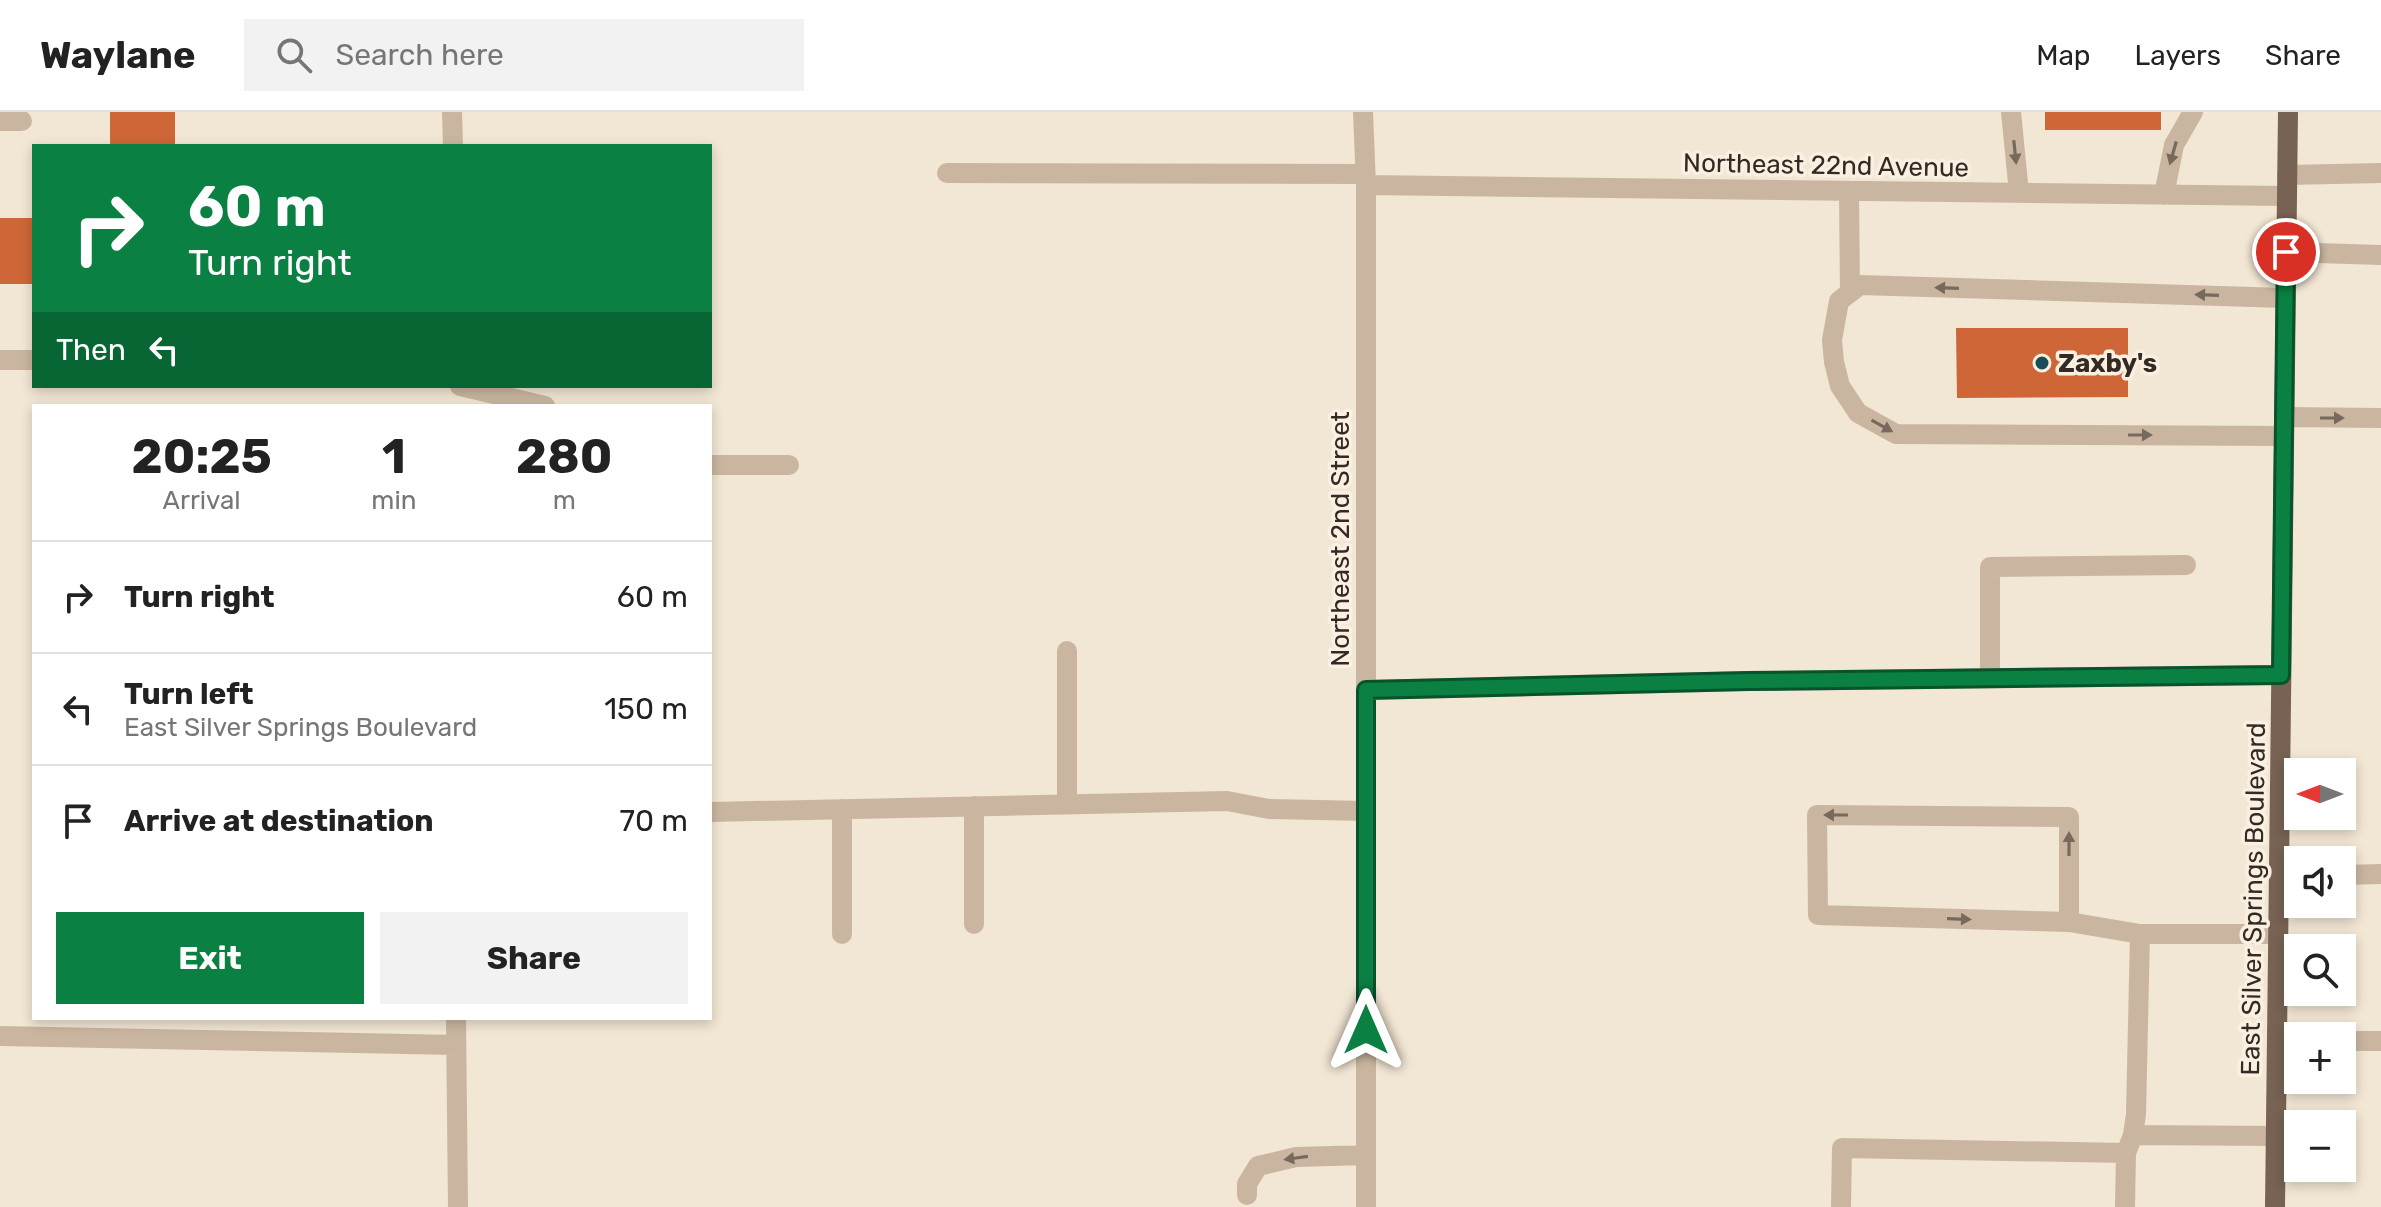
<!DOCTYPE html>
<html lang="en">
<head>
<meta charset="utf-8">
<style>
  :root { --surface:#fff; --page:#f2f2f2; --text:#222; --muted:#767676; --line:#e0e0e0; --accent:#0b8043 }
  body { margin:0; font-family:Rubik,sans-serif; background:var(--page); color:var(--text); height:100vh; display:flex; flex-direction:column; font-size:30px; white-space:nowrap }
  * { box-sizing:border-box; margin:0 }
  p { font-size:26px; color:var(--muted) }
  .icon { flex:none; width:44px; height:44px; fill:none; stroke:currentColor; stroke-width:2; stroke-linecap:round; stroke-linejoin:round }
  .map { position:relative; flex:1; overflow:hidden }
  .details { position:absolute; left:32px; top:292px; width:680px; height:616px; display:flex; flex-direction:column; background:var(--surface); border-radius:0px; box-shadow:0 4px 12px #0003 }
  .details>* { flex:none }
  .banner { position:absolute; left:32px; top:32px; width:680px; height:244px; border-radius:0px; box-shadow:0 4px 12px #0003; background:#0b8043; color:#fff; overflow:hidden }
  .needle { width:52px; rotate:270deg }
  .controls { position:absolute; left:2284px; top:646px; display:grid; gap:16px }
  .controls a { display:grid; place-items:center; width:72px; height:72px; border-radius:0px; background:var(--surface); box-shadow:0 4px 12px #0003; font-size:40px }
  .pin { position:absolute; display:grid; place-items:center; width:68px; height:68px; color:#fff; margin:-34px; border:4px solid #fff; border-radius:50%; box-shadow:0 2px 8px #0007 }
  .me { position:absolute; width:88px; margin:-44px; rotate:0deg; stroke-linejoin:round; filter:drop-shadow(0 0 6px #0008) }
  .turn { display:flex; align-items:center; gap:28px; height:168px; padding:0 24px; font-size:36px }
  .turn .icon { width:104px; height:104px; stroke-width:2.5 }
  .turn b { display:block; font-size:56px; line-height:68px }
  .then { display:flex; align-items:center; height:76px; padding:0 24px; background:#0003; gap:16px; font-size:30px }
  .eta { display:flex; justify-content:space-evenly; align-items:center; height:136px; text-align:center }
  .eta b { font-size:48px; font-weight:700; line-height:56px }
  .primary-button { display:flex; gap:16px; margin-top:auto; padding:16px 24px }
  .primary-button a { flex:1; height:92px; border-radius:0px; background:var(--accent); color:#fff; font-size:32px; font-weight:700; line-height:92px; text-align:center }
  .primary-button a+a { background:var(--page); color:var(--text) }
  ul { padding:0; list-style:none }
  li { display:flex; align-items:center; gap:24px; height:112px; padding:0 24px; border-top:2px solid var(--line) }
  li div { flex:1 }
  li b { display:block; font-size:30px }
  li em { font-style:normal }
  header { display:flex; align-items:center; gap:48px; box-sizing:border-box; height:112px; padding:0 40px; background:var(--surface); border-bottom:2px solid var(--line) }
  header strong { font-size:38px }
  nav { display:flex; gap:44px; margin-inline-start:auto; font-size:28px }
  .search { width:560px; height:72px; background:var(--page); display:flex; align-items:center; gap:20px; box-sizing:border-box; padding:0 28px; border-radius:0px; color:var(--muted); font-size:30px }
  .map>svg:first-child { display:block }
</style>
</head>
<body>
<header>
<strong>Waylane</strong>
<div class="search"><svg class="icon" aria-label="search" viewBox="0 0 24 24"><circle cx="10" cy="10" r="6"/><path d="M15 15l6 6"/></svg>Search here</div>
<nav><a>Map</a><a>Layers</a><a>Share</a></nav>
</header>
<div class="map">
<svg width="2381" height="1095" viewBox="0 0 2381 1095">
  <rect width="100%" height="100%" fill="#f2e6d4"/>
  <path fill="#ce6637" d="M110 0H175V34H110Z
    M2045 0H2161V18H2045Z
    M0 106H34V172H0Z
    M1956 216H2128V285L1957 286Z"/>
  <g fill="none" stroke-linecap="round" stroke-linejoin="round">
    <path stroke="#cab6a0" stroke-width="20" d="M452 0 453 34
      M1363 0 1366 73V1095
      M2011 0 2019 81
      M0 9H22
      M947 61 1365 62
      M2287 63 2381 61
      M1366 73 2286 84
      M1849 79 1850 181
      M2164 83 2174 33 2193 0
      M2286 140 2381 143
      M0 248H34
      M460 274 545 294
      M2284 305 2381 306
      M2284 324 1896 322 1858 301 1840 274 1834 250 1832 228 1839 189 1860 173 2285 186
      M710 353H789
      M1067 539V692
      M1990 566V455L2186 453
      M1366 578 1748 569 2281 563
      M974 694V812
      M842 697V822
      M710 700 1227 689 1269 697 1366 699
      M2279 763H2298
      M2342 763 2381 762
      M2069 810V705L1817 703 1818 803 2069 810 2140 822
      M456 906 458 1095
      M0 924 456 933
      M2277 928H2298
      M2342 929H2381
      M2133 1023 2136 1002 2140 822H2278
      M1247 1083V1072L1258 1054 1296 1045 1366 1043
      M1841 1095 1842 1036 2126 1041
      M2125 1095 2126 1041 2133 1023 2276 1024"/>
    <path stroke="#776254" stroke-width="20" d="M2275 1095 2288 0"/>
  </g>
  <defs><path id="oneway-solid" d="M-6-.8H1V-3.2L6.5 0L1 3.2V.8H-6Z" transform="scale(2)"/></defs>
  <g fill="#77695c">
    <use href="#oneway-solid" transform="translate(2015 40) rotate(84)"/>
    <use href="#oneway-solid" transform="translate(2173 41) rotate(106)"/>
    <use href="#oneway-solid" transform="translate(1947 176) rotate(-178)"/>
    <use href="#oneway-solid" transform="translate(2207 183) rotate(-178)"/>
    <use href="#oneway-solid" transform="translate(2332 306)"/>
    <use href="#oneway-solid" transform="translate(1882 314) rotate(29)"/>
    <use href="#oneway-solid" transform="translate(2140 323)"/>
    <use href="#oneway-solid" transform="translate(1836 703) rotate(-180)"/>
    <use href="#oneway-solid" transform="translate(2069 732) rotate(-90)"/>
    <use href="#oneway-solid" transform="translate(1959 807) rotate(2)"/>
    <use href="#oneway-solid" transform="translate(1296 1046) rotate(172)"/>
  </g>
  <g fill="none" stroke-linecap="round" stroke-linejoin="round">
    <defs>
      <path id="route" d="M1366 918V578L1748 569 2281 563 2286 140"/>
    </defs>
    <use href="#route" stroke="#07532c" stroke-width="20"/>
    <use href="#route" stroke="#0b8043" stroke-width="14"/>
  </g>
  <circle fill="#184e57" stroke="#faf0e1" stroke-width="3" cx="2042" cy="251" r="8"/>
  <g text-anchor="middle" stroke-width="7" stroke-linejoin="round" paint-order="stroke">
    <g font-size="26" fill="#332a24" stroke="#faf0e1">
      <text transform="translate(1826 53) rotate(1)" y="9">Northeast 22nd Avenue</text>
      <text transform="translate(1340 427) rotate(-90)" y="9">Northeast 2nd Street</text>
      <text transform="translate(2253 787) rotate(-89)" y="9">East Silver Springs Boulevard</text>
    </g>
    <g font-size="26" font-weight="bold" fill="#332a24" stroke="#faf0e1" text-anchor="start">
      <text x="2058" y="260">Zaxby's</text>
    </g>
  </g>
</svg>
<div class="controls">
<a><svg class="needle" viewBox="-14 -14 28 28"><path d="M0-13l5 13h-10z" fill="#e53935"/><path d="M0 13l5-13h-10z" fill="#767676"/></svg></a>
<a><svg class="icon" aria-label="sound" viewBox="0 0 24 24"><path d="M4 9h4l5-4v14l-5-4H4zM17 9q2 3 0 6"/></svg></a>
<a><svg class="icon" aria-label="search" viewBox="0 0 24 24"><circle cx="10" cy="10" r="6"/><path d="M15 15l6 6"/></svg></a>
<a>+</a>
<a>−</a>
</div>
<div class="pin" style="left:2286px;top:140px;background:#d93025"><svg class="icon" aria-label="arrive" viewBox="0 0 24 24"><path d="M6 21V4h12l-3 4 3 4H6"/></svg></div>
<svg class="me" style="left:1366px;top:918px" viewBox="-20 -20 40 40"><path d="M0-17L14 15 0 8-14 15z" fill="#0b8043" stroke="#fff" stroke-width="4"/></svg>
<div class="banner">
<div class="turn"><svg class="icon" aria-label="right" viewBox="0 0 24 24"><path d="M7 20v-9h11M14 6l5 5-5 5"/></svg><div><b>60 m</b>Turn right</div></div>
<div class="then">Then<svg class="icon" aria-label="left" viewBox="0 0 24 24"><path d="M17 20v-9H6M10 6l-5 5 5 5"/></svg></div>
</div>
<section class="details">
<div class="eta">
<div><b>20:25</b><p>Arrival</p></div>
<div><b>1</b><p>min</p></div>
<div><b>280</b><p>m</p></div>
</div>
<ul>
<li><svg class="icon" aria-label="right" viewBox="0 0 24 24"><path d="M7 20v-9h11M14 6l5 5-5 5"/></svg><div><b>Turn right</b></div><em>60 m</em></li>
<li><svg class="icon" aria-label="left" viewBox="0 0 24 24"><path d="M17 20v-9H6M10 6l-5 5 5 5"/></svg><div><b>Turn left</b><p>East Silver Springs Boulevard</p></div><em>150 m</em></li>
<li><svg class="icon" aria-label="arrive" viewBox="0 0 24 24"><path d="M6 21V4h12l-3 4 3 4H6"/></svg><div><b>Arrive at destination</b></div><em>70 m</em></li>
</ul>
<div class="primary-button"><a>Exit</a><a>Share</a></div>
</section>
</div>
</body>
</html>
